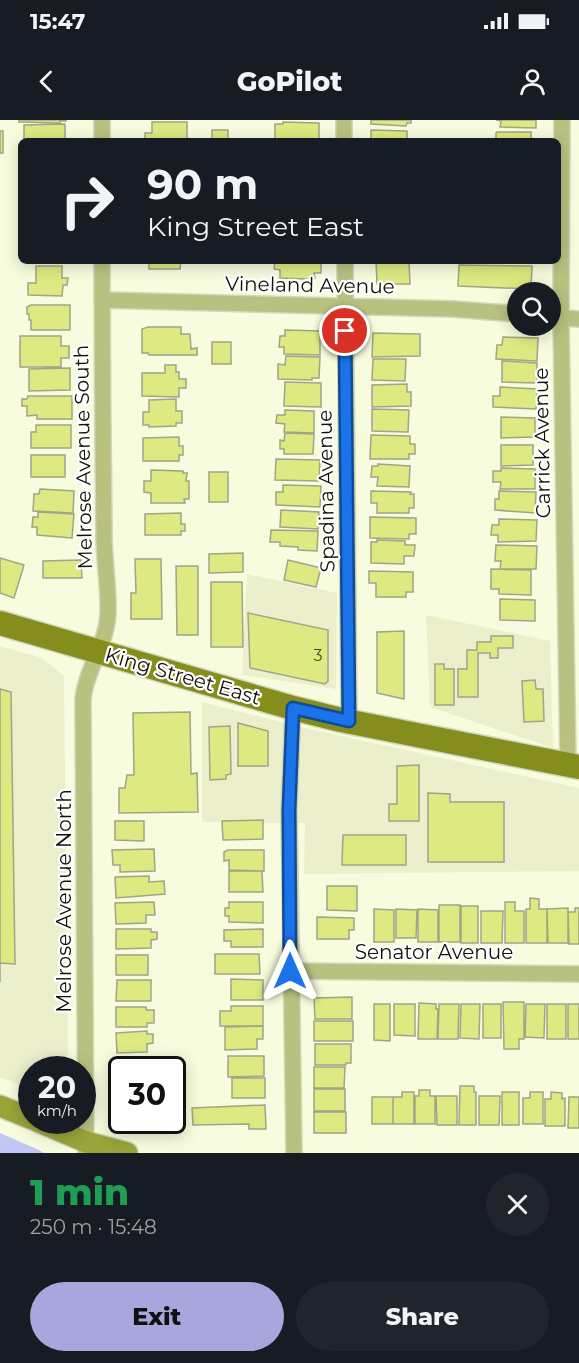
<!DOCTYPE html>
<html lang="en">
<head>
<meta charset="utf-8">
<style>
  :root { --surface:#171b24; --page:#20242c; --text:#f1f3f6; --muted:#9ea1a6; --accent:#a7a6dd }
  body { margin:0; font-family:Montserrat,sans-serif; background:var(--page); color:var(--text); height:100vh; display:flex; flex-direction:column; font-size:22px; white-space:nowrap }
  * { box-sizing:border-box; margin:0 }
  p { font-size:20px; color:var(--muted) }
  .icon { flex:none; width:33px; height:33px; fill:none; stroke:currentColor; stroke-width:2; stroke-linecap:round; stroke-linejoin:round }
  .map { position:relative; height:1033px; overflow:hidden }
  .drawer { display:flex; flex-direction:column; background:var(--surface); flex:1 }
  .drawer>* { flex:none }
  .hud { position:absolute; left:18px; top:18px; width:543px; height:126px; border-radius:9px; box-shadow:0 3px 15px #0003; background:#171b24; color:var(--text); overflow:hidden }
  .controls { position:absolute; left:507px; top:162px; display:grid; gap:12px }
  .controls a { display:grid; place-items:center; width:54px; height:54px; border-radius:50%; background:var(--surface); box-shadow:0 3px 15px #0003; font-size:30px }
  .speed { position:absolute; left:18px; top:936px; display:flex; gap:12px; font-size:30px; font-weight:700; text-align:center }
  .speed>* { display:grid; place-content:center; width:78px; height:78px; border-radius:50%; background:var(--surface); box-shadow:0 3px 15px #0003; line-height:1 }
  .speed small { font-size:15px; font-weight:400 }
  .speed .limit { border:3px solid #111; border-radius:9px; background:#fff; color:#111 }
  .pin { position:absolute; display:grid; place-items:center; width:51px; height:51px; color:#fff; margin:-26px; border:3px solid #fff; border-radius:50%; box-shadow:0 2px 6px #0007 }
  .me { position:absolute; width:66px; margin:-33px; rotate:0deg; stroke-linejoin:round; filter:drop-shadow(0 0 4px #0008) }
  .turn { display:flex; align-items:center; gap:21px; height:126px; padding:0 30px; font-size:27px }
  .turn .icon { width:78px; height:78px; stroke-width:2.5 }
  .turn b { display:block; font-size:42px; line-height:51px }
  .round { display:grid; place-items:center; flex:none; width:63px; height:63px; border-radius:32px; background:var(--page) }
  .overview { display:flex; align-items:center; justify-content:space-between; height:102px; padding:0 30px }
  h1 { font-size:36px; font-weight:800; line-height:45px; color:#1e9e55 }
  .action { display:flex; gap:12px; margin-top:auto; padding:12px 30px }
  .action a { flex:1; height:69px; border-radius:36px; background:var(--accent); color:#111; font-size:24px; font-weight:800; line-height:69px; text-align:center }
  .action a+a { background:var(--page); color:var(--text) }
  .status { display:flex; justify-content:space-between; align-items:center; height:42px; padding:0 30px; background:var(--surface); direction:ltr }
  .status svg { height:16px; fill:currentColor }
  header { display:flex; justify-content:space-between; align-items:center; height:78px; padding:0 30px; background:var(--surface); font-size:27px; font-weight:800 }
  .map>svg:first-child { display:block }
</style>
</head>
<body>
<div class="status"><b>15:47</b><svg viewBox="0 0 49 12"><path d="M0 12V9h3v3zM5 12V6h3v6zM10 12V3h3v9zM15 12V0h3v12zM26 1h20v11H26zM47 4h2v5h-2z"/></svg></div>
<header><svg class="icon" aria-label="back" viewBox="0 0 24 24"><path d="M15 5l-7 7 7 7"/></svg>GoPilot<svg class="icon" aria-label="person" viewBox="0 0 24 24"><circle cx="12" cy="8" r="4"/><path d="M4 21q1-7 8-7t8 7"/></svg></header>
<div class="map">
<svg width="579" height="1033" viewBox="0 0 579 1033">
  <rect width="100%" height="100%" fill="#f8fcde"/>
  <path fill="#ebefcb" d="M247 454 337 473 336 569 242 555Z
    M426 495 550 521 553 628 430 587Z
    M0 526 42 538 64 556 68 949 32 950 31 970 0 957Z
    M202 582 305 608 579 668V751L304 754 305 703 202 702Z"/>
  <path fill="#c1c7f5" d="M0 1013 39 1030 44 1033H0Z"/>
  <path fill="#deea81" stroke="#a0a488" stroke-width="1.5" d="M19 0H66V1H60V3L19 2Z
    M371 0H411V3H407L406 6 371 4Z
    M496 0H536V8L500 7 501 1Z
    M152 2H187V21H145V13H152Z
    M283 2 319 3V21L275 20V4H283Z
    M65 4V21H24V5Z
    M212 10H228V21H212Z
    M371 10 407 11V21H371Z
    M0 11H3V33H0Z
    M497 12H531V21H496V13Z
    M149 141H181L180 149H149Z
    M275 141H321V153H314L315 158 311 162 305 159 280 158V150L274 149Z
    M376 141H409L410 164H377Z
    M459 145 532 146 531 169 458 166Z
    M36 146H62V158H68L67 165H63L62 176 28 175V163H36Z
    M31 185H70V210H31V200H29V194H27V187Z
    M148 207H181V214H190L191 229 197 228V235H149L148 233H142V209Z
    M285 210 320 211V235L284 234V227H279L280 216H285Z
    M373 213 420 214V236L372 237Z
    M20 216H61V226H69V238H61V247H20Z
    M503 217 538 218 537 241 496 239 497 225H502Z
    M212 222H231V244H212Z
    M286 236 320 237 319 258H312V260L278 259V244L285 245Z
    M373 239H406L405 261 372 260Z
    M502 241 537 243V263L502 262Z
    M165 245H176V252H179V259H186V268H179V277L142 276V253H165Z
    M70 248V270L29 271V249Z
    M285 262 321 263V287L284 286Z
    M407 264V272H411V286L372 287V265Z
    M500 267 537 269 536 289 493 287V276H500Z
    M28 276H72V299H37V295L27 296V286H22V279H27Z
    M176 279V291H182V303H176V306L149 307V305H143V292H149V280Z
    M372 289 409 290 408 312 372 311Z
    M285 290 314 291V313L284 312 285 304 276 303 277 295H285Z
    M501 297 535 298V317L501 318Z
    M36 305H71V328H31V312H36Z
    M285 313 314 314 313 334H284V329H280V320L284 321Z
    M371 315 410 316V324H415V334H409V339H370Z
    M179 317V326H183V335H179V341H143V318Z
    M501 325H533V345L501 346Z
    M31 335H65V357H31Z
    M276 339 320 340 319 361 275 360Z
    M378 344 410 346 409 367 377 366 378 357H371L372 346H378Z
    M501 348 535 349V369H500L501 362H493V351H501Z
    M151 350 183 351V353H187L186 361H189V379H184L185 383H151V373L144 372V361H151Z
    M209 352H228V382H209Z
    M283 365 321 366 320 387 276 385V372H283Z
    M40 369 74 371 73 393 33 391 34 374H39Z
    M371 371 411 372 410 374H414V388H409V393H377V383H371Z
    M499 371 536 372 535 393 495 390V379H499Z
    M281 390 319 392 318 409 280 407Z
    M38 392 74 394 72 418 37 415V407H32L33 397H38Z
    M181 393V404H185V411H181V415H145V394Z
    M370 397 416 398V414H409V419L370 418Z
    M499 399 537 400 536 421 498 422V415H491L492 405H499Z
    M271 410 318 411 317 431 298 430V427L280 426V422H270Z
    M377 420 405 421V425H415L414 436H404V444L371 443V422H377Z
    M496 425 537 426 536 449H500L501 441H495Z
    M243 433V452L209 453V434Z
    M0 438 24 445 14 478 0 473Z
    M135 439H161L162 499H131V473H136Z
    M81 440 82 458H43V441Z
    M288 440 321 448 316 467 284 460Z
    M176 446H198V515H177Z
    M491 449 531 450V475L499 474V469H491Z
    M369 451 413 452V472H406V477H376V463H369Z
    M211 462H242L243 527H211Z
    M500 479 535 480V501L500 500Z
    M248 493 328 510V561L325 564 250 548Z
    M404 511V579L377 573V512Z
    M491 516H513V528H498V538H490V533H478V577H458V549H467V530H477V522H491Z
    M435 544H444V549H454V585H435Z
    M535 560 536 569H543L544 601 524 602 522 561Z
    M0 569 11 572 15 844 0 843V862Z
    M190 592 191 654 197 653 198 692 119 693V668H125L127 655H134L133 593Z
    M238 603 268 611V646H238Z
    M230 606 231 654 226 655V659L210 660 209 607Z
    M419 645V701H389V684H397V646Z
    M428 673 450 674V682H504V742H428Z
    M263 700V719L223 720 222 701Z
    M115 701H144V721L115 720Z
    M343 715H406V745H342Z
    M154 729 155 751 120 752V745H113L112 730Z
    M228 730H264V751L229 750V740L224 741V732Z
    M229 751H262L263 772H229Z
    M149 756V762L164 761 165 774 116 778 115 757Z
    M327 766H357V791L327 790Z
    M530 778 539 779V789H547V823H526V789H530Z
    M154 782 155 795H146V803L116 804 115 783Z
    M229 782H263V803L229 802V796H225V788H229Z
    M505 782H515V791H524V823H505Z
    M439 785H460V822H439Z
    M461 786H478V823H461Z
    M568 788V823H548L547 789Z
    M575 788H579V824H569L568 792H575Z
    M374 789 394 790V822H374Z
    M396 789 417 790 416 818H396Z
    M418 789 438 790V822H418Z
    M481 791H503L502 823H481Z
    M317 797 354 798V810H349V819H317Z
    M116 809H151V812H157V819L151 820V828L116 829Z
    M263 809V827H231V821H224V810Z
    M215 834H259L260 854H215Z
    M116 835H148V855H116Z
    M231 859 263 860V880H231Z
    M117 860H151V881H116Z
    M352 877V899H315L314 878Z
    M503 882H524V919H519V929H504Z
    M419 883 436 884V889H438L437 919H418Z
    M374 884H390V921L374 920Z
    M394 884H415V916L394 915Z
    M439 884H459L458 919H438Z
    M461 884H480L479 919 460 918Z
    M483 884H501V918H483Z
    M526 884H545L544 918 525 917Z
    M547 884H566V919H547Z
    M568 884H579V919H568Z
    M231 886H263V906H220V891H231Z
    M116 887H146V890H154V903H147V907H116Z
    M314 901H353V921H314Z
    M263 906V919H257V929L225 930V907Z
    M147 911V914H153V923L147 924V932L117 933 116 913Z
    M315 924H351V943H346V945H315Z
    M228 936H264V956L228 957Z
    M117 938H147V950H122V959H117Z
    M314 947H345L344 968H314Z
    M232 958H265V978H232Z
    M460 966H474V972H476V1005H459Z
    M314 969H345V991H314Z
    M419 970H430V976H435V1004H415V976H419Z
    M402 972H414V1004H393V977H402Z
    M502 972H519V1005H502Z
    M530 972H543V1004H523V978H530Z
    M551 972 562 973V979L565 978V1006H545V979H551Z
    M436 976H457V1005H437Z
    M479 976H500L499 1005H479Z
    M372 977H393V1004H372Z
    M569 977H579V1008H568Z
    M265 985 266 1009H249V1004L193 1005 192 988Z
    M314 992H346V1013H314Z"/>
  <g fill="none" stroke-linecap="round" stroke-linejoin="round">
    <defs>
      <path id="minor" d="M344 0V21
        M562 0 561 198 568 645
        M102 21V0
        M345 141 349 601
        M102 180 453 189 518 194
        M550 197 579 199
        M293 588 289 690 294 1033
        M290 851 579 854
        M86 1033 83 579C86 549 107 524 108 493 109 467 104 441 104 415 103 324 102 232 102 141"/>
      <path id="secondary" d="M0 986 32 999
        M35 1000 86 1022 127 1033"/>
      <path id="primary" d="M0 503 293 588 341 600 579 647"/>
    </defs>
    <use href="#minor" stroke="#d3d7bc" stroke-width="18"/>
    <use href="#secondary" stroke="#d3d7bc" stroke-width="24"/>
    <use href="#primary" stroke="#d3d7bc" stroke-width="27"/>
    <use href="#minor" stroke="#b9c181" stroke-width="15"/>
    <use href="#secondary" stroke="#9aa43a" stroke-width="21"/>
    <use href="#primary" stroke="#858d1d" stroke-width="24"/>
  </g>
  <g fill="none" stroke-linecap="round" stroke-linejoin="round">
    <defs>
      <path id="route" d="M290 851 289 690 293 588 349 601 345 211"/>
    </defs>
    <use href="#route" stroke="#114b97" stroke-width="15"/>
    <use href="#route" stroke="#1a73e8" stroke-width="10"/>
  </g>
  <g text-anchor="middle" stroke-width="4.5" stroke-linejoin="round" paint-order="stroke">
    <g font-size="16" fill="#444826">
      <text x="318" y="541">3</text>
    </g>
    <g font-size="20" fill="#101208" stroke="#fff">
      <text transform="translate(310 165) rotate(1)" y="7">Vineland Avenue</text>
      <text transform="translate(542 323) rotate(-91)" y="7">Carrick Avenue</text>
      <text transform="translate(83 337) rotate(-91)" y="7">Melrose Avenue South</text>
      <text transform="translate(326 371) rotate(-91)" y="7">Spadina Avenue</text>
      <text transform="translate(183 556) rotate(16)" y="7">King Street East</text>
      <text transform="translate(64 781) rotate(-90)" y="7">Melrose Avenue North</text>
      <text x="434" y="839">Senator Avenue</text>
    </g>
  </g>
</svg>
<div class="controls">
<a><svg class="icon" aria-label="search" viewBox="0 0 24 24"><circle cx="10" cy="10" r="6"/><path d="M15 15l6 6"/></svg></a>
</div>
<div class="speed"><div>20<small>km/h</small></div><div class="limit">30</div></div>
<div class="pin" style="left:345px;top:211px;background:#d93025"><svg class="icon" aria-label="arrive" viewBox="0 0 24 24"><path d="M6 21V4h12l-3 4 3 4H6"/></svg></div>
<svg class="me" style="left:290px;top:851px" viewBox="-20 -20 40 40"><path d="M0-17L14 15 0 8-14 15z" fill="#1a73e8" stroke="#fff" stroke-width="4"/></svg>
<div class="hud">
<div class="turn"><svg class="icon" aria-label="right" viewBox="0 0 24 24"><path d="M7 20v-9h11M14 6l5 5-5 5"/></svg><div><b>90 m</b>King Street East</div></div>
</div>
</div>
<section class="drawer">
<div class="overview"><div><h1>1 min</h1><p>250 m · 15:48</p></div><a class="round"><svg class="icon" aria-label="close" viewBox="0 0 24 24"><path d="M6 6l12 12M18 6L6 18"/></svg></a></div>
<div class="action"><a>Exit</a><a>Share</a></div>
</section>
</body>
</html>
